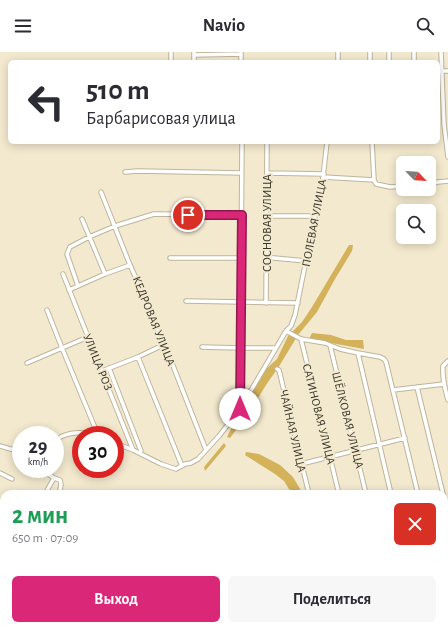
<!DOCTYPE html>
<html lang="ru">
<head>
<meta charset="utf-8">
<style>
  :root { --surface:#fff; --page:#f7f7f7; --text:#2b2b33; --muted:#7c7c81; --accent:#db2777 }
  body { margin:0; font-family:"Alegreya Sans",sans-serif; background:var(--page); color:var(--text); height:100vh; display:flex; flex-direction:column; font-size:15px; white-space:nowrap }
  * { box-sizing:border-box; margin:0 }
  p { font-size:13px; color:var(--muted) }
  .icon { flex:none; width:22px; height:22px; fill:none; stroke:currentColor; stroke-width:2; stroke-linecap:round; stroke-linejoin:round }
  .map { position:relative; flex:1; overflow:hidden }
  .panel { position:absolute; left:0px; top:438px; width:448px; height:140px; display:flex; flex-direction:column; background:var(--surface); border-radius:12px 12px 0 0; box-shadow:0 2px 10px #0003 }
  .panel>* { flex:none }
  .hud { position:absolute; left:8px; top:8px; width:432px; height:84px; border-radius:6px; box-shadow:0 2px 10px #0003; background:#fff; color:var(--text); overflow:hidden }
  .needle { width:26px; rotate:115deg }
  .controls { position:absolute; left:396px; top:104px; display:grid; gap:8px }
  .controls a { display:grid; place-items:center; width:40px; height:40px; border-radius:6px; background:var(--surface); box-shadow:0 2px 10px #0003; font-size:20px }
  .speed { position:absolute; left:12px; top:374px; display:flex; gap:8px; font-size:20px; font-weight:700; text-align:center }
  .speed>* { display:grid; place-content:center; width:52px; height:52px; border-radius:50%; background:var(--surface); box-shadow:0 2px 10px #0003; line-height:1 }
  .speed small { font-size:10px; font-weight:400 }
  .speed .limit { border:6px solid #d22; background:#fff; color:#111 }
  .pin { position:absolute; display:grid; place-items:center; width:34px; height:34px; color:#fff; margin:-17px; border:2px solid #fff; border-radius:50%; box-shadow:0 1px 4px #0007 }
  .me { position:absolute; width:44px; margin:-22px; rotate:0deg; stroke-linejoin:round; filter:drop-shadow(0 0 3px #0008) }
  .turn { display:flex; align-items:center; gap:14px; height:84px; padding:0 12px; font-size:18px }
  .turn .icon { width:52px; height:52px; stroke-width:2.5 }
  .turn b { display:block; font-size:28px; line-height:34px }
  .round { display:grid; place-items:center; flex:none; width:42px; height:42px; border-radius:6px; background:var(--page) }
  .headline { display:flex; align-items:center; justify-content:space-between; height:68px; padding:0 12px }
  h1 { font-size:24px; font-weight:600; line-height:30px; color:#1e9e55 }
  .cta { display:flex; gap:8px; margin-top:auto; padding:8px 12px }
  .cta a { flex:1; height:46px; border-radius:6px; background:var(--accent); color:#fff; font-size:16px; font-weight:600; line-height:46px; text-align:center }
  .cta a+a { background:var(--page); color:var(--text) }
  header { display:flex; justify-content:space-between; align-items:center; height:52px; padding:0 12px; background:var(--surface); font-size:18px; font-weight:600 }
  .map>svg:first-child { display:block }
</style>
</head>
<body>
<header><svg class="icon" aria-label="menu" viewBox="0 0 24 24"><path d="M4 6h16M4 12h16M4 18h16"/></svg>Navio<svg class="icon" aria-label="search" viewBox="0 0 24 24"><circle cx="10" cy="10" r="6"/><path d="M15 15l6 6"/></svg></header>
<div class="map">
<svg width="448" height="578" viewBox="0 0 448 578">
  <rect width="100%" height="100%" fill="#f3e9ce"/>
  <path fill="#d3b25a" d="M349 193H353L352 199 335 227 317 260 298 283 278 316 268 330 248 362 230 386 227 385 235 369 243 358 265 318 277 307 288 284 302 270 312 255Z
    M312 281 331 283 346 288H363L364 297 309 287Z
    M224 391 226 394 205 419 204 415Z
    M246 400 259 402 280 413 293 425 303 442H292L284 429 275 422 245 403Z"/>
  <g fill="none" stroke-linecap="round" stroke-linejoin="round">
    <path stroke="#bbb6f7" stroke-width="4.5" d="M0 525H4
      M97 574 104 578"/>
    <defs>
      <path id="minor" d="M171 0V10
        M194 0V10
        M241 0V10
        M338 0V10
        M370 0V10
        M389 0V10
        M414 0V10
        M441 0 444 72 448 105
        M194 3 241 2
        M438 19H448
        M372 90 374 128 376 132 390 135 403 134
        M125 120 138 119 242 121
        M267 121 324 122
        M323 125 374 128
        M429 131 448 129
        M101 140 130 213 152 262 163 293 170 306 206 398
        M267 164H315
        M82 167 105 222
        M170 206H242
        M267 206H274L306 209
        M63 222 133 398
        M78 234 67 202 70 195 89 185 115 174 154 162 242 163
        M69 238 105 222 130 213
        M186 249 298 251
        M266 251 267 90
        M47 258 62 296 98 383
        M286 279 301 287 339 442
        M301 287 325 291 340 297 358 301 380 305 384 307 386 310 418 442
        M330 293 366 442
        M202 295 240 296H276
        M358 301 391 442
        M138 305 182 414
        M448 309 443 314C442 326 445 337 448 348
        M27 311 88 285
        M109 316 141 399
        M277 317 279 318 309 442
        M102 319 138 305 163 293
        M417 335 443 442
        M393 338 444 332
        M240 356 242 90
        M55 388C67 380 80 379 93 383
        M115 391 133 398 161 412 176 417 185 412 191 411 198 407 219 384 240 357 276 296 286 279 291 274 295 263 315 164 318 158 323 125 327 90
        M0 394 14 398 21 402
        M301 412 405 386
        M41 417 54 426 60 428C62 433 61 437 58 442
        M0 421 12 427
        M45 442 54 426
        M444 445 448 462
        M0 451 4 452
        M0 475 4 476
        M444 501 448 502
        M0 505 1 488
        M0 514 4 513
        M176 574 182 578
        M29 578 30 575
        M222 578 223 574
        M311 578 313 574"/>
    </defs>
    <use href="#minor" stroke="#bfb59b" stroke-width="5.5"/>
    <use href="#minor" stroke="#fff" stroke-width="3.5"/>
  </g>
  <g fill="none" stroke-linecap="round" stroke-linejoin="round">
    <defs>
      <path id="route" d="M188 163H242L240 357"/>
    </defs>
    <use href="#route" stroke="#8e194d" stroke-width="10"/>
    <use href="#route" stroke="#db2777" stroke-width="7"/>
  </g>
  <g text-anchor="middle" stroke-width="4" stroke-linejoin="round" paint-order="stroke">
    <g font-size="12" fill="#373329" stroke="#f3e9ce">
      <text transform="translate(267 171) rotate(-90)" y="4">СОСНОВАЯ УЛИЦА</text>
      <text transform="translate(314 171) rotate(-79)" y="4">ПОЛЕВАЯ УЛИЦА</text>
      <text transform="translate(154 269) rotate(68)" y="4">КЕДРОВАЯ УЛИЦА</text>
      <text transform="translate(98 310) rotate(68)" y="4">УЛИЦА РОЗ</text>
      <text transform="translate(319 362) rotate(76)" y="4">САТИНОВАЯ УЛИЦА</text>
      <text transform="translate(348 368) rotate(76)" y="4">ШЁЛКОВАЯ УЛИЦА</text>
      <text transform="translate(293 379) rotate(77)" y="4">ЧАЙНАЯ УЛИЦА</text>
    </g>
  </g>
</svg>
<div class="controls">
<a><svg class="needle" viewBox="-14 -14 28 28"><path d="M0-13l5 13h-10z" fill="#e53935"/><path d="M0 13l5-13h-10z" fill="#7c7c81"/></svg></a>
<a><svg class="icon" aria-label="search" viewBox="0 0 24 24"><circle cx="10" cy="10" r="6"/><path d="M15 15l6 6"/></svg></a>
</div>
<div class="speed"><div>29<small>km/h</small></div><div class="limit">30</div></div>
<div class="pin" style="left:188px;top:163px;background:#d93025"><svg class="icon" aria-label="arrive" viewBox="0 0 24 24"><path d="M6 21V4h12l-3 4 3 4H6"/></svg></div>
<svg class="me" style="left:240px;top:357px" viewBox="-20 -20 40 40"><circle r="19" fill="#fff"/><path d="M0-13L10 11 0 6-10 11z" fill="#db2777"/></svg>
<div class="hud">
<div class="turn"><svg class="icon" aria-label="left" viewBox="0 0 24 24"><path d="M17 20v-9H6M10 6l-5 5 5 5"/></svg><div><b>510 m</b>Барбарисовая улица</div></div>
</div>
<section class="panel">
<div class="headline"><div><h1>2 мин</h1><p>650 m · 07:09</p></div><a class="round" style="background:#d93025;color:#fff"><svg class="icon" aria-label="close" viewBox="0 0 24 24"><path d="M6 6l12 12M18 6L6 18"/></svg></a></div>
<div class="cta"><a>Выход</a><a>Поделиться</a></div>
</section>
</div>
</body>
</html>
